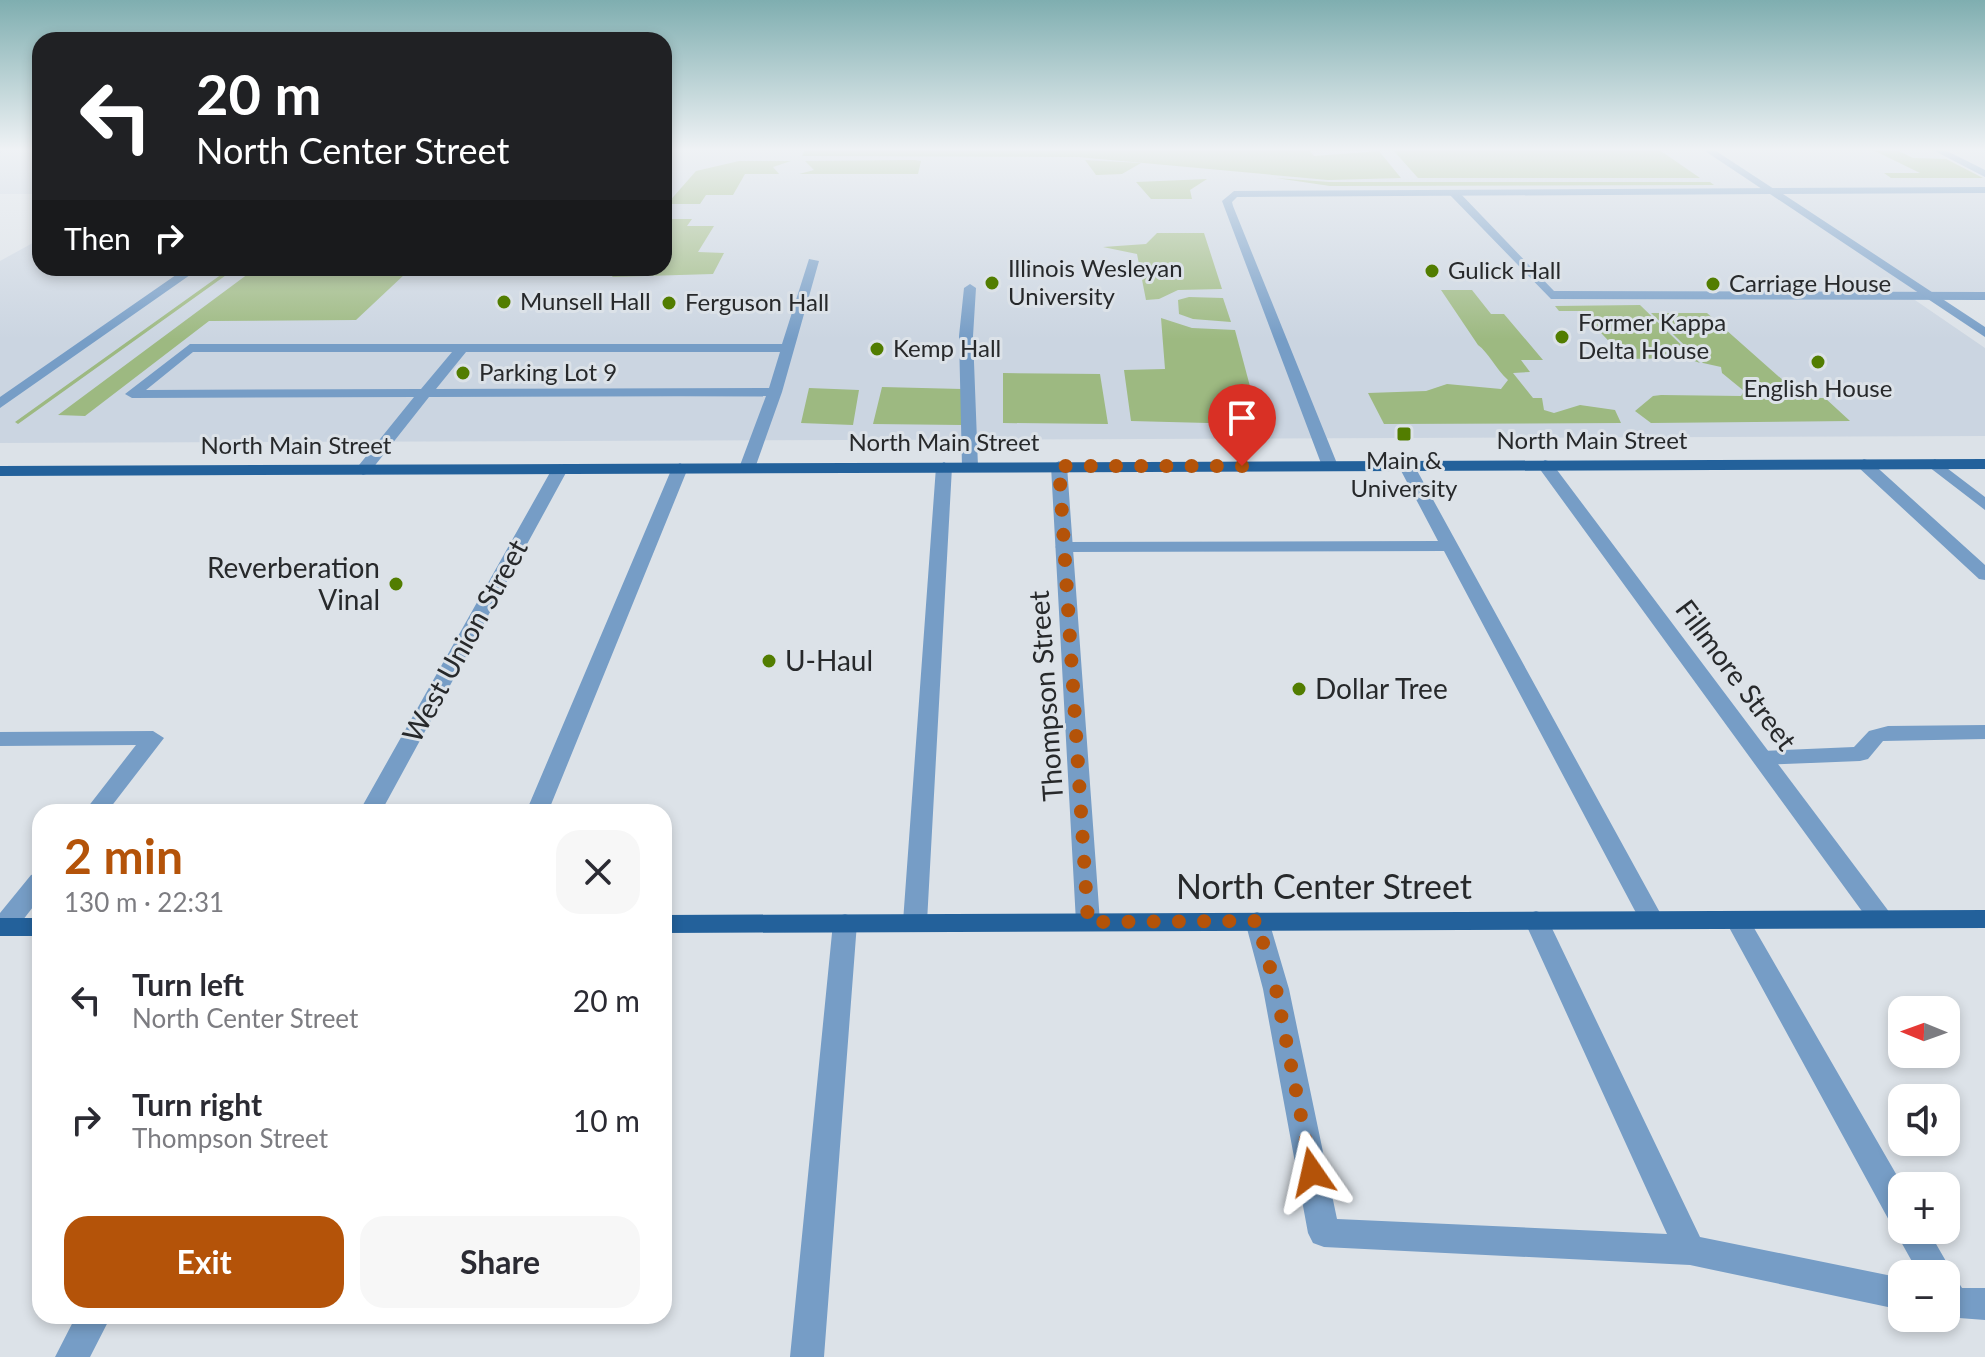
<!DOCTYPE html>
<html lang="en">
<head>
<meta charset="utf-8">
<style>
  :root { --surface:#fff; --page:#f7f7f7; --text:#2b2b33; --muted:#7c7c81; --accent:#b45309 }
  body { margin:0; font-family:Lato,sans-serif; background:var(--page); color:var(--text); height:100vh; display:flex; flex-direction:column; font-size:30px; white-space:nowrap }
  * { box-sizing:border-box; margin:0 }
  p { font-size:26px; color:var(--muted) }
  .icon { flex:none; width:44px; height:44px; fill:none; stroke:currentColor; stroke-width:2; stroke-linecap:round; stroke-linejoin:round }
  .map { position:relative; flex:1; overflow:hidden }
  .side { position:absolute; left:32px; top:804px; width:640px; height:520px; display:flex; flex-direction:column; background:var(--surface); border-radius:24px; box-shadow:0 4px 12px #0003 }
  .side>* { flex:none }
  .top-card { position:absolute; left:32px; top:32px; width:640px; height:244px; border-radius:24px; box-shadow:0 4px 12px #0003; background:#202124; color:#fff; overflow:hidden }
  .needle { width:52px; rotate:271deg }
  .fabs { position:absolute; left:1888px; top:996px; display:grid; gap:16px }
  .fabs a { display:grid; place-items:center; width:72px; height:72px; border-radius:16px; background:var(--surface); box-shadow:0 4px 12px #0003; font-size:40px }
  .pin { position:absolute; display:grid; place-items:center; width:68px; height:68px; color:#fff; margin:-82px -34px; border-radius:50% 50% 50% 0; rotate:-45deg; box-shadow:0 0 8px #0007 }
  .pin .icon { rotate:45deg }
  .me { position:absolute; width:88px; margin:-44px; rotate:349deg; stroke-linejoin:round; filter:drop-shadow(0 0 6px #0008) }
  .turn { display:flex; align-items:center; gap:28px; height:168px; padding:0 32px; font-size:36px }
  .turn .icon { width:104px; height:104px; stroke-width:2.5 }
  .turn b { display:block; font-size:56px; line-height:68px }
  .then { display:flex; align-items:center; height:76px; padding:0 32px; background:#0003; gap:16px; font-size:30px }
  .round { display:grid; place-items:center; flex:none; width:84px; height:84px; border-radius:24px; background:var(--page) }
  .summary { display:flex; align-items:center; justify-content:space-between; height:136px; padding:0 32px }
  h1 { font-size:48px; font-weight:700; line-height:60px; color:var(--accent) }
  .cta { display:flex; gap:16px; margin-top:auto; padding:16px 32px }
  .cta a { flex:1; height:92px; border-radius:24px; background:var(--accent); color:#fff; font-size:32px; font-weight:700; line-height:92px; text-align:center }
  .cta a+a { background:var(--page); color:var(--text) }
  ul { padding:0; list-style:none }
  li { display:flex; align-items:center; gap:24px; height:120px; padding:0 32px }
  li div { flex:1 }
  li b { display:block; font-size:30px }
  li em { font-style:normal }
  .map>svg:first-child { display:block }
</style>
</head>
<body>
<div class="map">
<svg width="1985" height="1357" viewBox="0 0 1985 1357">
  <rect width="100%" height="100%" fill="#dce2e8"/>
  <path fill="#cbd5e1" d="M0 149H40V194H0Z
    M664 149H1985V298H1912L1985 348V436L0 443V261L40 239V268H664Z"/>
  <path fill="#9db981" d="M805 149H1314L1310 151 1314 156 1379 151 1401 178 1328 180 1078 157 802 156Z
    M1658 149 1700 178H1418L1393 150Z
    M1871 149H1895L1913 158 1946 159 1983 178H1891L1884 173H1920Z
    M1085 160 1141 163 1122 174 1096 175Z
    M739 161H791L773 167 779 174H745L733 195H706L700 204H667L696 171Z
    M805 161 915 160 921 161 918 174H799L814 170Z
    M1276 178 1329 182H1710L1714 185 1330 186Z
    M1207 179 1190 190 1192 199H1151L1136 182Z
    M664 219H692L687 226H714L698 252 724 253 713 274 612 277 618 268H664Z
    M1157 233H1204L1222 289 1178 290 1159 299 1146 300 1137 254 1103 247 1146 244Z
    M236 268 18 424 15 422 229 269Z
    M256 268H275L266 276H376L386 268H430L426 274H405L356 320 209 321 85 416 58 415Z
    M1441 290H1472L1491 314H1504L1543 360H1521L1530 372 1513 373 1533 398H1542L1544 410 1554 413 1580 405 1615 410 1621 423 1384 424 1368 393 1426 391 1447 384 1501 389 1508 380C1496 369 1488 352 1478 345Z
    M1189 297 1223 298 1231 322 1193 319 1179 314 1178 300Z
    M1640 305 1700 363 1686 358 1626 359 1580 311H1559L1555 306Z
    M1651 313H1707L1803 398H1825L1850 421 1651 423 1635 411 1653 396 1661 395 1741 396 1744 391 1722 373 1721 367 1703 363Z
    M1161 318 1192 328 1235 330 1256 409H1243L1246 424 1131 421 1124 370 1165 369Z
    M1003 373 1100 374 1108 424 1003 423Z
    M882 387 962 389V425L873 424Z
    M809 388 859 390 853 425 801 423Z"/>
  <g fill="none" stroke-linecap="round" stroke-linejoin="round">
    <path fill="#769dc6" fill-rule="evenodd" d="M0 149H5L0 153Z
      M1702 149H1713L1777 191 1768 193Z
      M1931 149H1943L1985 170V177Z
      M1449 190H1457L1554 291 1985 292V300L1551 299 1449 194Z
      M809 259 819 261 782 392 755 468 747 473 739 468 766 396 429 397 369 473 363 475 355 470 414 397 132 398 125 394 190 344H782ZM193 352H452L421 389 146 390ZM466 352H780L769 388 436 389Z
      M970 284 976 288 973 336 978 467 970 472 962 467 959 336 964 288Z
      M1864 459 1870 461 1985 565V580L1979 579 1858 467 1856 464Z
      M1935 459 1985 497V510L1929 467 1927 464Z
      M1406 460 1414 465 1664 920 1661 926 1652 929 1643 926 1444 551 1064 552 1055 547 1064 542 1438 541 1398 465Z
      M944 462 952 467 927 922 924 928 915 931 906 928 903 922 936 467Z
      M680 463 688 468 548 812H526L672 468Z
      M1985 725V739L1883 741 1868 759 1860 761 1762 765 1751 758 1762 751 1854 747 1869 731 1888 726Z
      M153 731 164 738 107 812H84L136 745 0 746V732Z
      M40 872V898L12 934 0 935V913L31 875Z
      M1536 911 1545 914 1548 920 1700 1237 1902 1278V1310L1690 1265 1324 1247 1313 1243 1308 1233 1263 989 1245 921 1248 915 1257 912 1266 915 1269 921 1289 989 1337 1219 1667 1234 1524 920 1527 914Z
      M1737 911 1746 914 1903 1186 1902 1230H1928L1947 1263 1951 1277 1957 1280 1962 1288H1985V1320L1946 1317V1274H1919L1900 1240 1897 1226 1891 1224 1725 920 1728 914Z
      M845 914 854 917 857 923 824 1357H790L833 923 836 917Z"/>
    <path fill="#769dc6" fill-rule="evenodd" d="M1985 187V193L1783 194 1985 327V337L1770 194 1237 197 1232 202 1233 206 1338 466 1330 471 1322 466 1222 201 1234 191Z
      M186 268H200L0 408V397Z
      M1545 460 1551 462 1890 913 1893 919 1890 925 1881 928 1872 925 1539 468 1537 465Z
      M1059 461 1067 466 1100 922 1097 928 1088 931 1079 928 1076 922 1051 466Z
      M560 464 568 469 381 812H359L552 469Z
      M76 1316H111L90 1357H55Z"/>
    <path fill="#23619b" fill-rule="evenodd" d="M1985 459V469L0 476V466Z
      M1985 910V928L664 933V915Z
      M0 918H40V936H0Z"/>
  </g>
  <linearGradient id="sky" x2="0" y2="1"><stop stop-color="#7faeb0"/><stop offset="0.44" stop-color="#eff2f5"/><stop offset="1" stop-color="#eff2f5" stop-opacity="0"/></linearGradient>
  <rect width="1985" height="339" fill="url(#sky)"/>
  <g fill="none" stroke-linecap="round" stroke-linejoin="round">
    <path stroke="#b45309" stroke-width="14" stroke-dasharray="0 25.2" d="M1242 466H1059L1088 922 1257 921 1276 989 1312 1172"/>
  </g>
  <g fill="#527d00" stroke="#dce2e8" stroke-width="3">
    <circle cx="1432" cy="271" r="8"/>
    <circle cx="992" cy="283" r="8"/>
    <circle cx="1713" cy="284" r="8"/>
    <circle cx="504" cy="302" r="8"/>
    <circle cx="669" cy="303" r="8"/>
    <circle cx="1562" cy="337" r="8"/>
    <circle cx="877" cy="349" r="8"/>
    <circle cx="1818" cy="362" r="8"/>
    <circle cx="463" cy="373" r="8"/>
    <rect x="1396" y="426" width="16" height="16" rx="4"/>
    <circle cx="396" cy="584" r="8"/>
    <circle cx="769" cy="661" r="8"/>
    <circle cx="1299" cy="689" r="8"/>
  </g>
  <g text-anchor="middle" stroke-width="6" stroke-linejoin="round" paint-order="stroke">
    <g font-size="24" fill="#27292b" stroke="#dce2e8" text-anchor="start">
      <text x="1008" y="277">Illinois Wesleyan<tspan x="1008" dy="28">University</tspan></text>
      <text x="1448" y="279">Gulick Hall</text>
      <text x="1729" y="292">Carriage House</text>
      <text x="520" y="310">Munsell Hall</text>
      <text x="685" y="311">Ferguson Hall</text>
      <text x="1578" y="331">Former Kappa<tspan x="1578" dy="28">Delta House</tspan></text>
      <text x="893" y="357">Kemp Hall</text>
      <text x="479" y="381">Parking Lot 9</text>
      <text x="1818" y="397" text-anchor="middle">English House</text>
      <text x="1404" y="469" text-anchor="middle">Main &amp;<tspan x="1404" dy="28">University</tspan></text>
    </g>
    <g font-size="24" fill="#27292b" stroke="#dce2e8">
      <text x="1592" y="449">North Main Street</text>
      <text x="944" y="451">North Main Street</text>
      <text x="296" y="454">North Main Street</text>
    </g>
    <g font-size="28" fill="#27292b" stroke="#dce2e8" text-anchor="start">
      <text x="380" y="578" text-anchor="end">Reverberation<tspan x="380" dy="32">Vinal</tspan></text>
      <text x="785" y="671">U-Haul</text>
      <text x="1315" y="699">Dollar Tree</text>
    </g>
    <g font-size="28" fill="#27292b" stroke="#dce2e8">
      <text transform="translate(465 641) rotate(-61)" y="10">West Union Street</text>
      <text transform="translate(1736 675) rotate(53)" y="10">Fillmore Street</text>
      <text transform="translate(1046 696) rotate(-94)" y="10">Thompson Street</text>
    </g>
    <g font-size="34" fill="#27292b" stroke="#dce2e8">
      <text x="1324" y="899">North Center Street</text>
    </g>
  </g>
</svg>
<div class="fabs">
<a><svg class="needle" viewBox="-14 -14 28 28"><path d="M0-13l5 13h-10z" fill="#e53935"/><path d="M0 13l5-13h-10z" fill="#7c7c81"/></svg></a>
<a><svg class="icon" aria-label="sound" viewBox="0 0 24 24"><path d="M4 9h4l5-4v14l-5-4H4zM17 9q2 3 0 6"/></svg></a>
<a>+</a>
<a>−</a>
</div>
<div class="pin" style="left:1242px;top:466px;background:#d93025"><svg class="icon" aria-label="arrive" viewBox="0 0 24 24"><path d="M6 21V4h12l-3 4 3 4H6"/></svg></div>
<svg class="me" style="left:1312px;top:1172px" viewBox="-20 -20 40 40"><path d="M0-17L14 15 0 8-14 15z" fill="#b45309" stroke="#fff" stroke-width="4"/></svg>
<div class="top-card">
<div class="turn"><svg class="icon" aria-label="left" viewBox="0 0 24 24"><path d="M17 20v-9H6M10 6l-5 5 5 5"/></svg><div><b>20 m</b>North Center Street</div></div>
<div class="then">Then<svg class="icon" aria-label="right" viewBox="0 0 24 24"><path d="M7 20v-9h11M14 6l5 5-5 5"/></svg></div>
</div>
<section class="side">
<div class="summary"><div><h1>2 min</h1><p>130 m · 22:31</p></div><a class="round"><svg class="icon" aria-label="close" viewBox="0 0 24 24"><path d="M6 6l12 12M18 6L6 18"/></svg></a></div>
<ul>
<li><svg class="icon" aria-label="left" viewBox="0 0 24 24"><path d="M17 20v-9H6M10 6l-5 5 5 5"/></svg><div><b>Turn left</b><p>North Center Street</p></div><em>20 m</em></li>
<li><svg class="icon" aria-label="right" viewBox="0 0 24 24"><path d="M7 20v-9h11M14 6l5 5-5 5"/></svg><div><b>Turn right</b><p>Thompson Street</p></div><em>10 m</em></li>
</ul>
<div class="cta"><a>Exit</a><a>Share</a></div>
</section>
</div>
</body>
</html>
